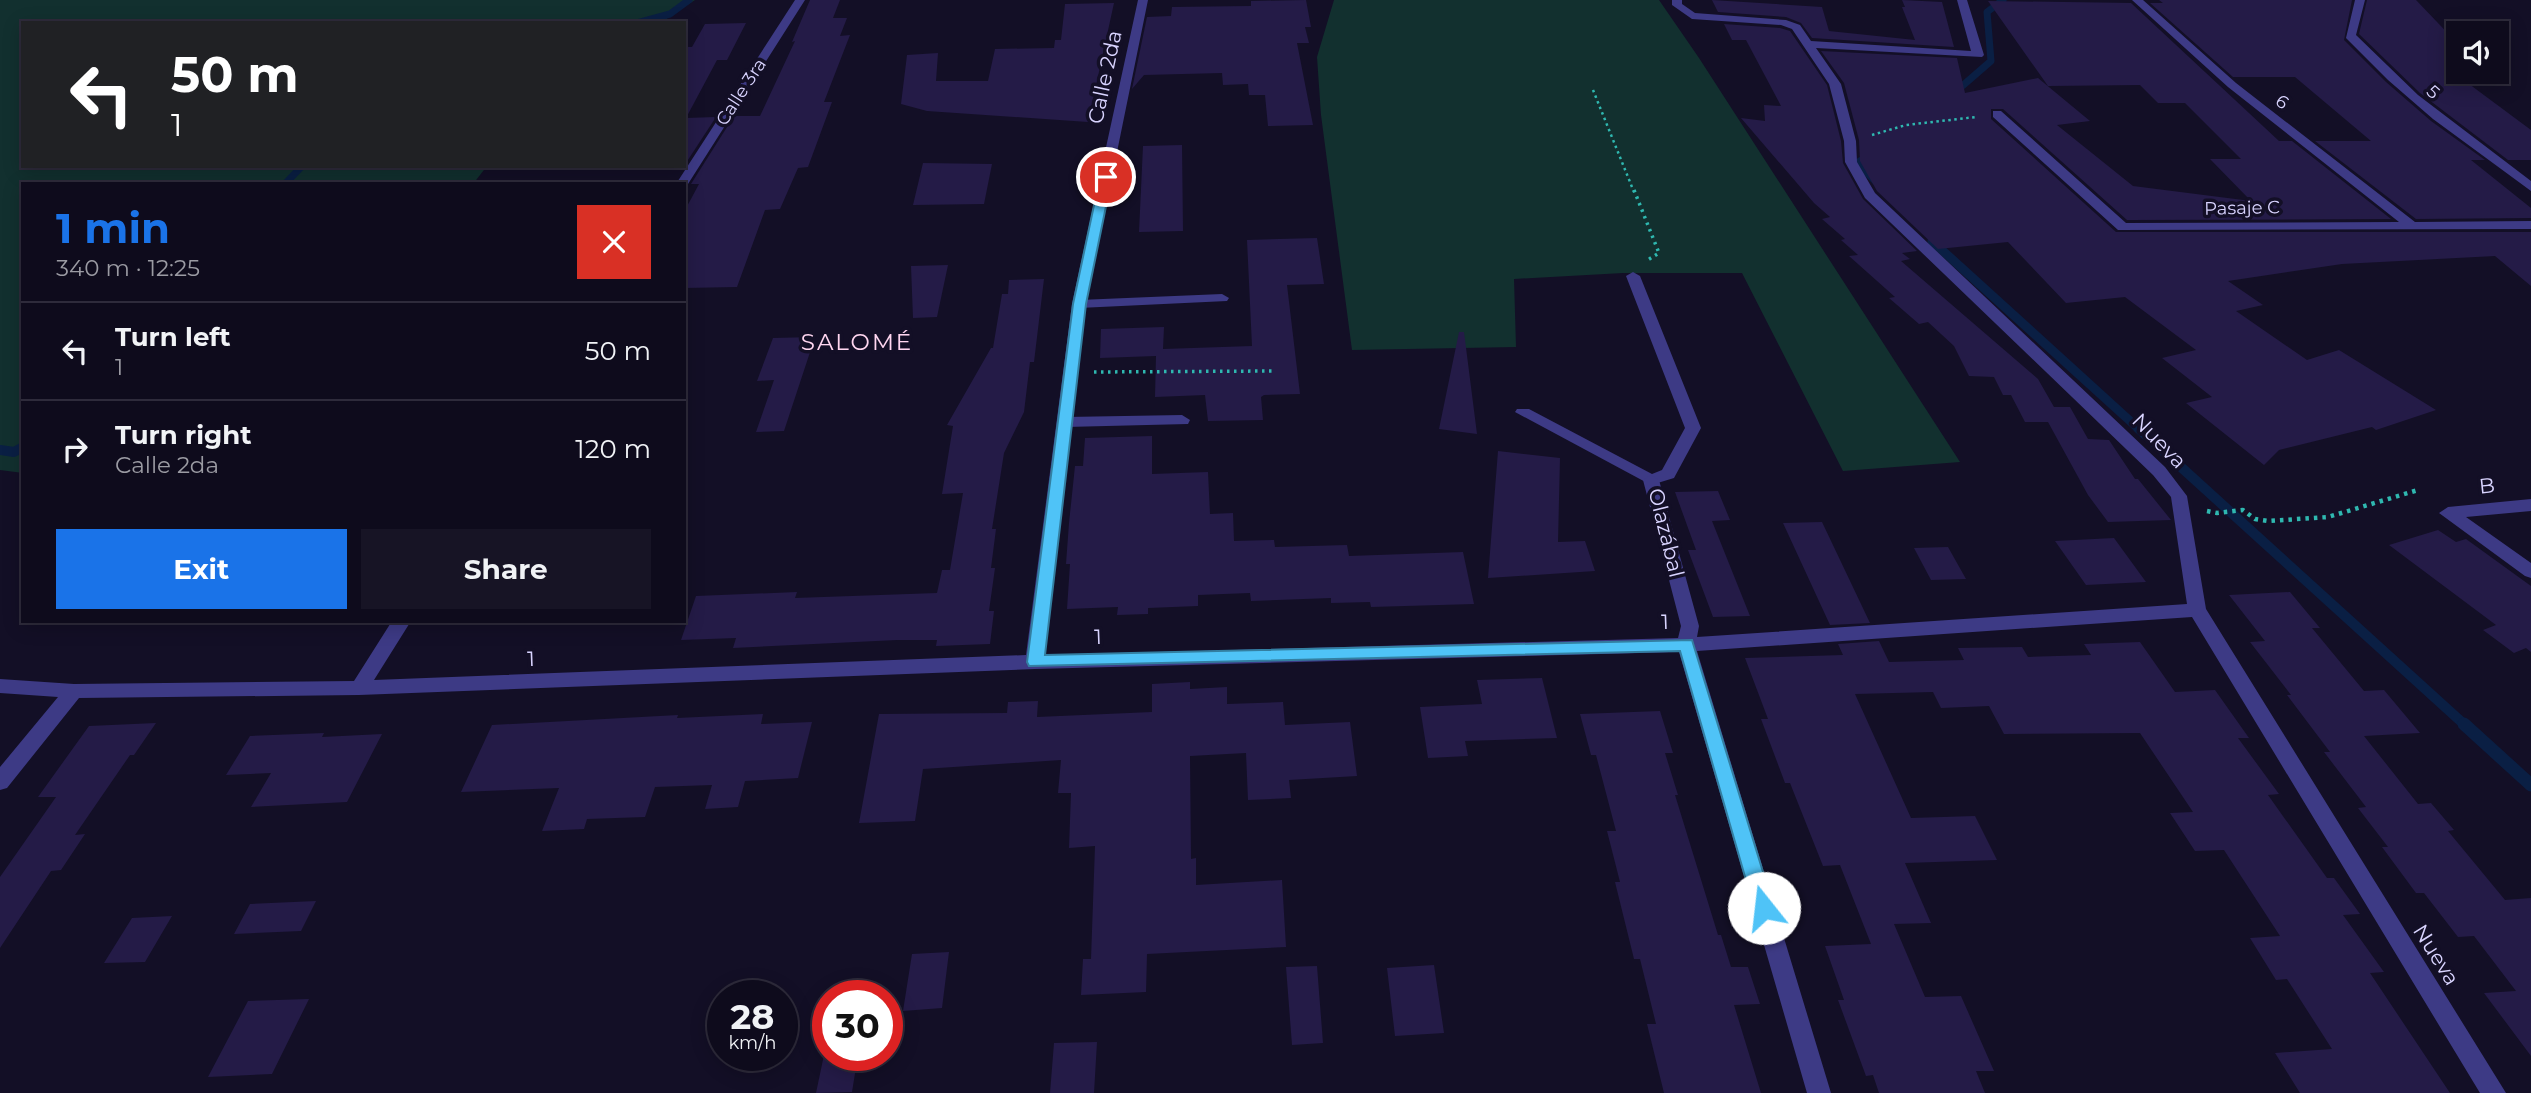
<!DOCTYPE html>
<html lang="en">
<head>
<meta charset="utf-8">
<style>
  :root { --surface:#0e0b1c; --page:#171425; --text:#f1f3f6; --muted:#9b9ba3; --line:#2e2b3b; --accent:#1a73e8 }
  body { margin:0; font-family:Montserrat,sans-serif; background:var(--page); color:var(--text); height:100vh; display:flex; flex-direction:column; font-size:26px; white-space:nowrap }
  * { box-sizing:border-box; margin:0 }
  p { font-size:23px; color:var(--muted) }
  .icon { flex:none; width:38px; height:38px; fill:none; stroke:currentColor; stroke-width:2; stroke-linecap:round; stroke-linejoin:round }
  .map { position:relative; flex:1; overflow:hidden }
  .panel { position:absolute; left:21px; top:182px; width:665px; height:441px; display:flex; flex-direction:column; background:var(--surface); border-radius:0px; box-shadow:0 4px 18px #0003,0 0 0 2px var(--line) }
  .panel>* { flex:none }
  .guide { position:absolute; left:21px; top:21px; width:665px; height:147px; border-radius:0px; box-shadow:0 4px 18px #0003,0 0 0 2px var(--line); background:#202124; color:#fff; overflow:hidden }
  .tools { position:absolute; left:2446px; top:21px; display:grid; gap:14px }
  .tools a { display:grid; place-items:center; width:63px; height:63px; border-radius:0px; background:var(--surface); box-shadow:0 4px 18px #0003,0 0 0 2px var(--line); font-size:35px }
  .speed { position:absolute; left:707px; top:980px; display:flex; gap:14px; font-size:35px; font-weight:700; text-align:center }
  .speed>* { display:grid; place-content:center; width:91px; height:91px; border-radius:50%; background:var(--surface); box-shadow:0 4px 18px #0003,0 0 0 2px var(--line); line-height:1 }
  .speed small { font-size:18px; font-weight:400 }
  .speed .limit { border:10px solid #d22; background:#fff; color:#111 }
  .pin { position:absolute; display:grid; place-items:center; width:60px; height:60px; color:#fff; margin:-30px; border:4px solid #fff; border-radius:50%; box-shadow:0 2px 7px #0007 }
  .me { position:absolute; width:77px; margin:-38px; rotate:344deg; stroke-linejoin:round; filter:drop-shadow(0 0 5px #0008) }
  .turn { display:flex; align-items:center; gap:24px; height:147px; padding:0 35px; font-size:32px }
  .turn .icon { width:91px; height:91px; stroke-width:2.5 }
  .turn b { display:block; font-size:49px; line-height:60px }
  .round { display:grid; place-items:center; flex:none; width:74px; height:74px; border-radius:0px; background:var(--page) }
  .head { display:flex; align-items:center; justify-content:space-between; height:119px; padding:0 35px }
  h1 { font-size:42px; font-weight:700; line-height:52px; color:var(--accent) }
  .cta { display:flex; gap:14px; margin-top:auto; padding:14px 35px }
  .cta a { flex:1; height:80px; border-radius:0px; background:var(--accent); color:#fff; font-size:28px; font-weight:700; line-height:80px; text-align:center }
  .cta a+a { background:var(--page); color:var(--text) }
  ul { padding:0; list-style:none }
  li { display:flex; align-items:center; gap:21px; height:98px; padding:0 35px; border-top:2px solid var(--line) }
  li div { flex:1 }
  li b { display:block; font-size:26px }
  li em { font-style:normal }
  .map>svg:first-child { display:block }
</style>
</head>
<body>
<div class="map">
<svg width="2531" height="1093" viewBox="0 0 2531 1093">
  <rect width="100%" height="100%" fill="#130f26"/>
  <path fill="#12302f" d="M0 0H695L660 23H23V166H487L473 184H23V473L0 470Z
    M1334 0H1659L1699 58 1960 462 1843 471 1742 273H1623L1514 279 1516 347 1352 350 1321 115 1317 57Z"/>
  <g fill="none" stroke-linecap="round" stroke-linejoin="round">
    <path stroke="#0a1f44" stroke-width="7" d="M530 23H637L670 14 689 0
      M1953 94 1991 61 1987 12 2003 0
      M1872 153 1857 163 1875 181
      M285 184 302 166"/>
    <path stroke="#0a1f44" stroke-width="9" d="M1932 241 2140 430"/>
    <path stroke="#0a1f44" stroke-width="10" d="M2138 428 2466 726
      M0 450 14 452 23 447"/>
    <path stroke="#0a1f44" stroke-width="13" d="M2464 724 2531 785"/>
  </g>
  <path fill="#241b47" d="M810 0H840L833 18H847L840 36 850 35 824 102H832L808 167 798 168 780 209 765 210 737 287 684 288V212L699 184H691L734 116H760L795 41 792 42Z
    M1306 0 1311 27H1305L1309 43H1297L1313 125 1268 126 1265 95H1249L1248 84 1223 85 1222 73 1144 75 1132 89 1147 17 1171 16 1172 7 1251 6V1Z
    M1712 0 1822 7 1829 31 1915 40 1902 7H1905L1902 0 1942 2 1954 47 1812 38 1801 23 1786 17 1718 12Z
    M2159 0H2352L2344 40 2386 82 2431 121 2485 160H2471L2531 208V218L2416 219 2315 141H2371L2295 77H2233L2150 3H2163Z
    M2367 0H2416L2459 45V72H2484L2493 81 2461 78 2531 130V160H2508L2420 93 2359 34Z
    M1988 1 2131 3 2279 141H2292L2391 219 2127 220 2003 109H1991V119L2116 232H2531V286L2495 256 2342 264 2228 281 2263 305 2236 311 2307 360 2339 350 2436 410 2376 430 2372 427 2279 450 2264 465 2186 403 2212 397 2162 358 2196 350 2125 297 2066 303 2008 242 1938 249 1877 191 1860 161 1859 140 1844 83 1821 51 1957 58 1965 93 2038 78 2090 121 2057 125 2133 186 2251 201 2210 159H2241L2185 103H2158L2140 85 2048 86Z
    M1114 3 1088 122 927 111 901 104 907 55 938 53 936 81H988L995 49 1054 48 1055 40H1061L1065 4Z
    M746 23 727 60H717L686 118 716 117 684 166V47H692L705 24Z
    M1724 24 1780 28 1790 31 1827 85 1841 141 1843 163 1863 199 1917 251 1902 253 1910 259 1901 261 2038 379 2054 407H2070L2088 439 2109 440 2135 479H2138L2171 520 2108 522 2088 495 2048 422H2025L2011 395H2003L1994 377 1969 376 1954 346 1928 322 1919 324 1889 298 1895 297 1849 256 1858 255 1841 240 1845 239 1822 219 1830 217 1814 203 1741 118 1765 121 1764 105 1781 106 1746 40H1732Z
    M1182 145 1183 231 1139 232 1143 146Z
    M923 163 992 164 984 204 913 205Z
    M1317 238 1324 284 1287 285 1300 394 1264 395 1261 397 1263 420 1208 421 1205 395 1155 397 1156 356 1100 358 1101 329 1164 327 1163 349 1252 346 1247 240Z
    M948 265 937 317 913 318 911 266Z
    M1044 279 1034 362H1030L1024 412 1004 453 992 529H996L991 568H995L989 611H994L990 644 936 646 937 640H897L733 648 736 638 681 640 696 596 797 592 795 598 937 593 942 570H950L963 493 942 494 953 426 947 425 991 348H993L1002 294H1008L1009 280Z
    M1459 332H1464L1477 434 1439 429Z
    M815 337 784 431 756 432 774 380 757 381 773 338Z
    M1152 436V474L1208 472 1210 514 1233 513 1234 541 1274 540 1275 547 1347 545 1349 556 1463 552 1474 604 1371 607 1370 602 1331 603V598L1251 601 1250 593 1198 595V606L1148 608V614L1117 615 1118 607 1067 609 1070 564H1066L1069 523 1075 466H1083L1085 438Z
    M1498 451 1560 458 1558 542 1585 541 1595 571 1488 578Z
    M1718 491 1730 520 1712 521 1750 616 1713 617 1688 550H1696L1675 492Z
    M1822 522 1870 623 1830 625 1783 523Z
    M2438 530 2456 542 2466 539 2531 586V652L2526 648 2514 653 2483 630 2496 625 2389 545Z
    M2114 538 2146 582 2086 585 2055 541Z
    M1948 547 1966 579 1931 580 1914 548Z
    M2290 592 2320 628H2312L2364 691 2384 690 2420 733 2364 736 2418 804 2431 803 2454 830 2448 831 2505 900 2531 898V1056L2484 993 2516 991 2474 936 2458 937 2424 893H2416L2382 847H2388L2358 808 2366 807 2324 752H2330L2287 695H2291L2250 642 2265 641 2229 595Z
    M1879 641 1889 662 1964 660 1958 648 2022 647 2028 657 2091 655 2084 644 2140 642 2175 692 2215 690 2249 738H2238L2279 794 2268 795 2327 878H2334L2360 914 2343 915 2384 972 2370 973 2450 1093H2300L2275 1053 2332 1049 2287 979 2276 980 2250 938 2280 936 2224 850 2195 851 2170 813 2193 812 2140 733 2004 734 1989 706 1941 708 1933 692 1855 694 1911 818 1975 816 1997 860 1905 863 1931 923 1894 924 1925 997 1961 996 1994 1071H1976L1985 1093H1879L1873 1075 1866 1076 1838 1000H1844L1825 946 1871 944 1840 865 1823 866 1790 783H1785L1761 719H1768L1745 658 1843 655 1838 644Z
    M1542 678 1557 738 1465 741 1468 756 1428 758 1420 707 1482 704 1477 680Z
    M1190 682V689L1227 687V704L1283 702 1285 725 1350 722 1357 776 1289 780 1291 798 1248 800 1246 753 1190 756 1191 859 1196 858V885L1282 880 1286 947 1147 954 1146 992 1081 995 1083 959H1091L1095 846 1069 848 1071 793H1058L1061 760 923 769 915 821 859 823 879 714 1007 713 1008 702 1038 701 1037 717 1152 712V684Z
    M1660 711 1673 753H1665L1678 795H1675L1718 935H1721L1731 967H1748L1760 1004 1734 1005 1761 1093H1664L1647 1024H1656L1640 959H1634L1615 882H1620L1607 831H1616L1596 755H1591L1580 714Z
    M763 714 761 724 812 722 798 778 745 781 738 807 705 809 712 785 655 787 645 817 587 819 584 829 542 831 559 788 461 792 492 725 678 715 677 718Z
    M156 723 134 755H130L75 835 85 834 61 870 51 871 0 948V877L56 797H38L89 726Z
    M324 733 322 737 382 734 347 802 251 807 271 773 226 775 250 736Z
    M316 901 301 931 234 934 250 904Z
    M172 916 145 962 104 963 132 918Z
    M949 952 942 1008 903 1011 912 954Z
    M1434 965 1444 1033 1395 1036 1387 968Z
    M1317 966 1323 1043 1292 1045 1286 967Z
    M309 999 272 1074 208 1077 248 1001Z
    M1097 1042 1094 1093H1050L1054 1043Z
    M824 1055H858L852 1092 816 1093Z"/>
  <g fill="none" stroke-linecap="round" stroke-linejoin="round">
    <path stroke="#2fb8b0" stroke-width="2.5" stroke-dasharray="2.5 3.5" stroke-linecap="butt" d="M1593 90 1634 192
      M1872 135 1906 125 1976 117"/>
    <path stroke="#2fb8b0" stroke-width="3.5" stroke-dasharray="2.5 4.5" stroke-linecap="butt" d="M1634 190 1659 253 1646 261
      M1094 372 1272 371"/>
    <path stroke="#2fb8b0" stroke-width="4.5" stroke-dasharray="3.5 5" stroke-linecap="butt" d="M2207 511 2217 513 2243 510 2255 519 2268 521 2328 517 2418 490"/>
    <path fill="#3d3a85" fill-rule="evenodd" d="M1633 272 1640 276 1701 428 1674 478 1651 485 1515 412 1517 409H1529L1652 474 1662 470 1685 428 1626 276Z
      M1222 294 1229 298 1227 301 1079 308 1072 304 1079 300Z
      M1182 415 1190 420 1188 424 1066 427 1058 422 1066 417Z"/>
    <path fill="#3d3a85" fill-rule="evenodd" d="M795 0H805L688 184 684 187V184H676Z
      M1138 0H1148L1086 304 1045 655 1678 638 1681 626 1643 480 1651 475 1659 480 1699 626 1697 637 2187 604 2171 497 2153 475 1865 198 1845 162 1844 141 1829 84 1792 29 1781 25 1692 19 1672 5V0H1682V4L1695 13 1786 20 1800 25 1811 41 1971 51 1957 0H1967L1984 55 1982 57 1816 48 1841 84 1856 141 1857 162 1875 193 2165 467 2187 496 2206 609 2506 1093H2480L2192 617 1697 651 1831 1093H1807L1679 652 1035 669 359 695 79 698 7 788 0 790V767L58 697 0 693V679L74 684 354 681 392 621H411L374 680 1026 655 1072 304Z
      M2132 0H2143L2236 83 2415 222 2531 221V229L2118 230 1993 117V111H2001L2126 223 2399 222 2228 87Z
      M2355 0H2365L2356 35 2418 95 2531 181V191L2433 119 2388 80 2346 38Z
      M2531 499V511L2466 517 2531 563V578L2525 576 2439 513 2448 507Z"/>
  </g>
  <path fill="#4fc3f7" stroke="#337fa1" stroke-width="2" d="M1106 174 1112 177 1086 304 1045 655 1692 640 1774 908 1771 915 1764 917 1757 915 1754 908 1680 651 1029 666 1027 662 1073 304 1100 177Z"/>
  <g text-anchor="middle" stroke-width="7" stroke-linejoin="round" paint-order="stroke">
    <g font-size="18" fill="#d9d4ff" stroke="#130f26">
      <text transform="translate(741 92) rotate(-57)" y="6">Calle 3ra</text>
      <text transform="translate(2433 92) rotate(41)" y="6">5</text>
      <text transform="translate(2282 102) rotate(38)" y="6">6</text>
      <text transform="translate(2242 208) rotate(-1)" y="6">Pasaje C</text>
    </g>
    <g font-size="21" fill="#d9d4ff" stroke="#130f26">
      <text transform="translate(1105 77) rotate(-78)" y="7">Calle 2da</text>
      <text transform="translate(2159 441) rotate(46)" y="7">Nueva</text>
      <text transform="translate(2487 486) rotate(-6)" y="7">B</text>
      <text transform="translate(1666 533) rotate(76)" y="7">Olazábal</text>
      <text transform="translate(1665 622) rotate(-2)" y="7">1</text>
      <text transform="translate(1098 637) rotate(-2)" y="7">1</text>
      <text transform="translate(531 659) rotate(-2)" y="7">1</text>
      <text transform="translate(2436 955) rotate(58)" y="7">Nueva</text>
    </g>
    <g font-size="23" letter-spacing="2" fill="#ffd6f0" stroke="#130f26">
      <text x="857" y="350">SALOMÉ</text>
    </g>
  </g>
</svg>
<div class="tools">
<a><svg class="icon" aria-label="sound" viewBox="0 0 24 24"><path d="M4 9h4l5-4v14l-5-4H4zM17 9q2 3 0 6"/></svg></a>
</div>
<div class="speed"><div>28<small>km/h</small></div><div class="limit">30</div></div>
<div class="pin" style="left:1106px;top:177px;background:#d93025"><svg class="icon" aria-label="arrive" viewBox="0 0 24 24"><path d="M6 21V4h12l-3 4 3 4H6"/></svg></div>
<svg class="me" style="left:1764px;top:908px" viewBox="-20 -20 40 40"><circle r="19" fill="#fff"/><path d="M0-13L10 11 0 6-10 11z" fill="#4fc3f7"/></svg>
<div class="guide">
<div class="turn"><svg class="icon" aria-label="left" viewBox="0 0 24 24"><path d="M17 20v-9H6M10 6l-5 5 5 5"/></svg><div><b>50 m</b>1</div></div>
</div>
<section class="panel">
<div class="head"><div><h1>1 min</h1><p>340 m · 12:25</p></div><a class="round" style="background:#d93025;color:#fff"><svg class="icon" aria-label="close" viewBox="0 0 24 24"><path d="M6 6l12 12M18 6L6 18"/></svg></a></div>
<ul>
<li><svg class="icon" aria-label="left" viewBox="0 0 24 24"><path d="M17 20v-9H6M10 6l-5 5 5 5"/></svg><div><b>Turn left</b><p>1</p></div><em>50 m</em></li>
<li><svg class="icon" aria-label="right" viewBox="0 0 24 24"><path d="M7 20v-9h11M14 6l5 5-5 5"/></svg><div><b>Turn right</b><p>Calle 2da</p></div><em>120 m</em></li>
</ul>
<div class="cta"><a>Exit</a><a>Share</a></div>
</section>
</div>
</body>
</html>
